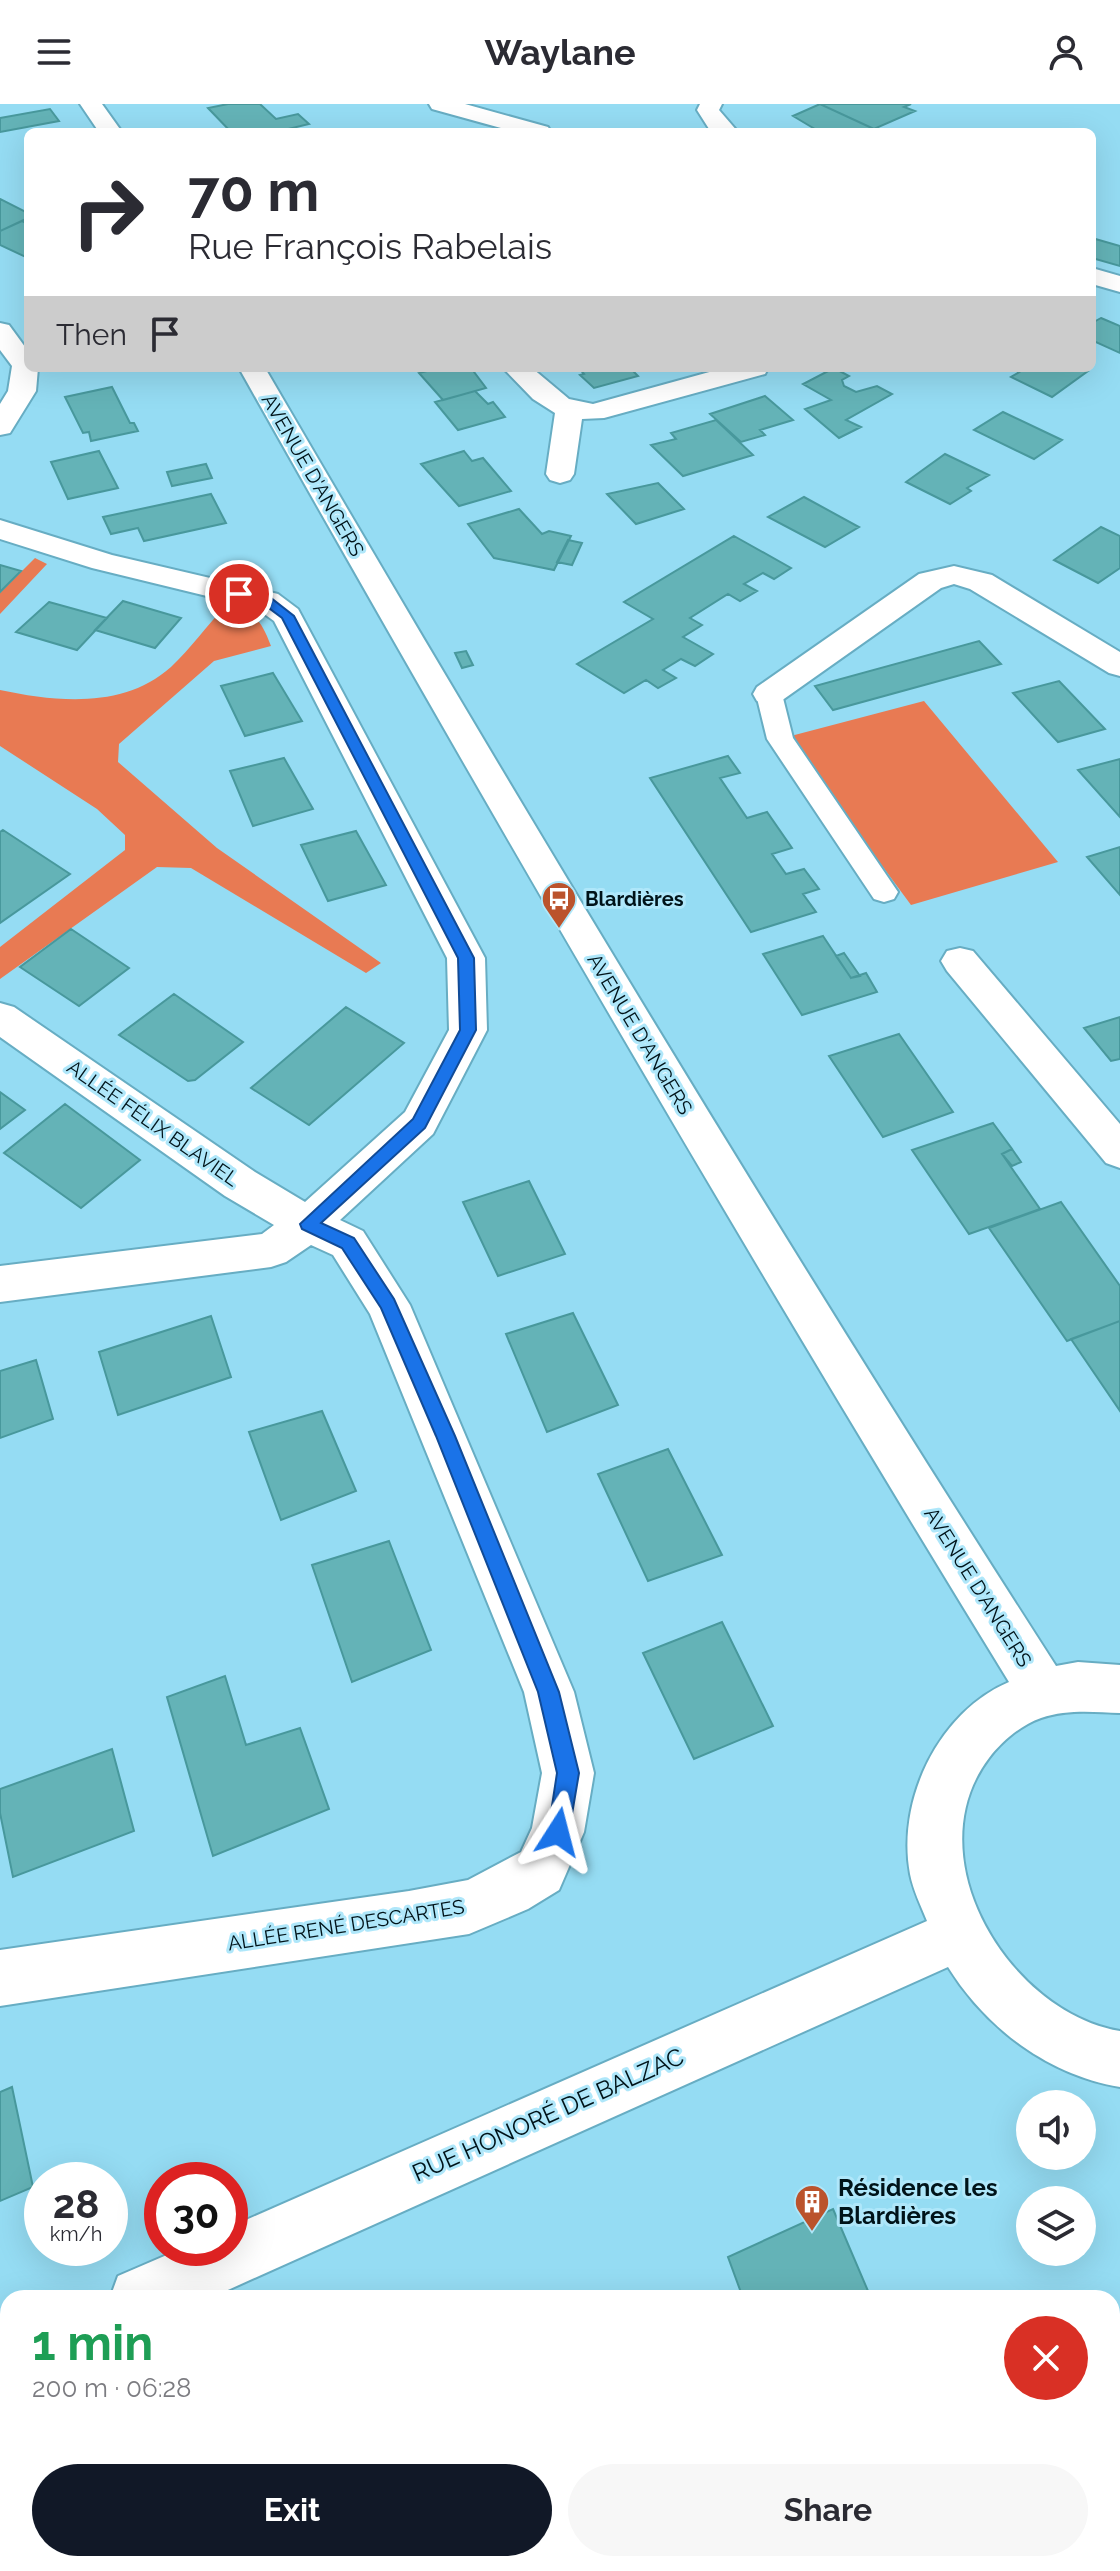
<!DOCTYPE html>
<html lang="en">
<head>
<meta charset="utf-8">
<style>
  :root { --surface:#fff; --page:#f7f7f7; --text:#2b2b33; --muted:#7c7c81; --accent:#111827 }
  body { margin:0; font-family:Raleway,sans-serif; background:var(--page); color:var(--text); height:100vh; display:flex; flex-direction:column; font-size:30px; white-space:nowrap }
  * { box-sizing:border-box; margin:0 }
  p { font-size:26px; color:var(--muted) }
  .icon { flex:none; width:44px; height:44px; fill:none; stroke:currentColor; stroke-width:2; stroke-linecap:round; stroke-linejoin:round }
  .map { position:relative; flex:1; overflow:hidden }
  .panel { position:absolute; left:0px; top:2186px; width:1120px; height:282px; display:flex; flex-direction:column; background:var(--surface); border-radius:24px 24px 0 0; box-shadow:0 8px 32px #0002 }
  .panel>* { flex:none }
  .hud { position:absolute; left:24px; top:24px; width:1072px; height:244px; border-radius:12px; box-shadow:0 8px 32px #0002; background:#fff; color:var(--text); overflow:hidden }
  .tools { position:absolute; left:1016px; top:1986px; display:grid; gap:16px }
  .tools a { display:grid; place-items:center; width:80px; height:80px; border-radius:50%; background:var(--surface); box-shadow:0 8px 32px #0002; font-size:40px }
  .speed { position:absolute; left:24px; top:2058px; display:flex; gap:16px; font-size:40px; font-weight:700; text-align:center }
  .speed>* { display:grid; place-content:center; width:104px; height:104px; border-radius:50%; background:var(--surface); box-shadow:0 8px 32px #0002; line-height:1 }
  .speed small { font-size:20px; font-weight:400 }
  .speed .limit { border:12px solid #d22; background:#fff; color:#111 }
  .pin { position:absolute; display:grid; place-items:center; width:68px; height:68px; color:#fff; margin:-34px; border:4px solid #fff; border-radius:50%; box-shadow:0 2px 8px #0007 }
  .me { position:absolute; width:88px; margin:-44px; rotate:9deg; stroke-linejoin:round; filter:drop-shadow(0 0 6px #0008) }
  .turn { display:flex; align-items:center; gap:28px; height:168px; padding:0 32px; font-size:36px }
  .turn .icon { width:104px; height:104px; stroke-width:2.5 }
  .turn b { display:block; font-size:56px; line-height:68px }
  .then { display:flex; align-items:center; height:76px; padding:0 32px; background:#0003; gap:16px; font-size:30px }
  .round { display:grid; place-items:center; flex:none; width:84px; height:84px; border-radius:42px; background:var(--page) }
  .summary { display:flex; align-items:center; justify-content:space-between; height:136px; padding:0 32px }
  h1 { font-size:48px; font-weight:700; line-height:60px; color:#1e9e55 }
  .action { display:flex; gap:16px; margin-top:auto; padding:16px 32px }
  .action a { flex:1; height:92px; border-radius:48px; background:var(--accent); color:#fff; font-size:32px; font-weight:700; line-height:92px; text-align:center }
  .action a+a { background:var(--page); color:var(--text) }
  header { display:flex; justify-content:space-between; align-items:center; height:104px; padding:0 32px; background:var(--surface); font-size:36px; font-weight:700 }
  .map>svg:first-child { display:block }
</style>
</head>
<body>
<header><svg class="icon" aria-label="menu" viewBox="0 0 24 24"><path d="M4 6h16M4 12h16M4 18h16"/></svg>Waylane<svg class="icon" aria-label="person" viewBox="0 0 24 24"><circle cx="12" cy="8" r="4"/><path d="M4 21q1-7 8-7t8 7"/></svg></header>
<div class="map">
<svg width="1120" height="2467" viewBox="0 0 1120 2467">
  <rect width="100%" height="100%" fill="#95dcf3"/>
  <path fill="#e87a53" d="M35 454 47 460 0 510V489Z
    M225 502C255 507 261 516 271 542L214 557 119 640 118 658 217 744 381 859 366 869 191 764 157 763 0 875V843L125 746V731L97 705 0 642V586C57 598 124 605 171 563 190 545 207 522 225 502Z
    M924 597 1058 758 911 801 787 633Z"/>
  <path fill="#64b3b7" stroke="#48989c" stroke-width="2" d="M228 0H260L276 15 298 10 309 20 276 28H231L208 4Z
    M820 0 874 25 866 28H820L793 12Z
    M820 0H911L904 3 915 7 874 25Z
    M50 5 59 17 0 28V14Z
    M0 95 28 109V114L0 127Z
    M22 117 28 120V154L0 141V127Z
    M1092 134 1120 142V162L1092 154Z
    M1101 214 1120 222V249L1096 238 1092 239V219Z
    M439 264H471L486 284 443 296 419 269Z
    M579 264H630L638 272 594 284 580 271 584 270Z
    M834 264 849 272 842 276 844 282 856 288 877 282 892 290 846 316 861 323 839 334 805 305 831 296 803 280Z
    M1026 264H1083L1088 267 1052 293 1011 273Z
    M112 283 130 319H134L138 327 91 337 89 328 83 329 65 293Z
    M475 287 488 300 493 298 505 313 458 326 435 298Z
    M765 292 793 316 760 326 765 331 741 338 710 310Z
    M1003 308 1062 336 1034 355 974 326Z
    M716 316 753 351 683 372 651 341 676 335 671 329Z
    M99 347 118 384 68 395 51 358Z
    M464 347 472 357 483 354 511 387 459 402 421 360Z
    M945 350 989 371 967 384 971 387 950 400 906 378Z
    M206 360 212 374 172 382 167 368Z
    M658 379 684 405 636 420 607 390Z
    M211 390 226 419 144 437 138 424 111 430 103 413Z
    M804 393 859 423 825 443 768 413Z
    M519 405 542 430 549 427 571 432 554 466 494 454 468 420Z
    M1101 423 1120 432V464L1098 479 1054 456Z
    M734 432 791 464 774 475 763 469 744 480 757 487 740 497 728 490 690 514 702 521 683 533 713 550 695 562 681 555 663 566 676 574 658 584 646 576 624 589 577 560 653 515 624 498Z
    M568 436 582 439 572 461 557 458Z
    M0 461 21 467 0 488Z
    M123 497 181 514 155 544 95 526Z
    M49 498 107 514 77 546 16 528Z
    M979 537 1001 560 833 606 815 582Z
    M466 547 473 561 462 564 455 549Z
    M273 569 302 617 245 632 221 582Z
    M1059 577 1105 625 1058 638 1013 589Z
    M728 652 740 669 720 674 747 714 767 708 792 744 772 750 786 770 804 765 819 785 803 790 816 808 751 828 650 674Z
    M284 654 313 705 253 722 230 667Z
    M1120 655V713L1078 666Z
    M3 726 70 770 0 819V728Z
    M356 727 386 781 328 797 301 741Z
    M1120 743V791L1087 753Z
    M71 825 129 864 79 902 20 863Z
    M823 832 851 874 866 869 877 888 802 911 763 850Z
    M844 849 860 872 851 874 836 852Z
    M174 890 243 938 195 976 188 977 119 931Z
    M346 903 404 939 309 1021 251 984Z
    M1120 913V955L1111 957 1084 924Z
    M899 930 953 1008 883 1033 829 952Z
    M0 988 25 1006 0 1025Z
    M65 1000 140 1056 81 1104 4 1049Z
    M993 1019 1012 1045 1002 1050 1040 1105 969 1130 912 1046Z
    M1012 1045 1021 1058 1012 1062 1002 1050Z
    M529 1077 565 1150 498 1172 463 1098Z
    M1061 1098 1120 1182V1217L1067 1237 989 1124Z
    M573 1209 618 1301 547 1328 506 1230Z
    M211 1212 231 1273 118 1311 99 1248Z
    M1120 1217V1307L1071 1235Z
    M36 1256 53 1315 0 1334V1267Z
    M322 1307 356 1387 281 1416 249 1328Z
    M668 1345 722 1451 648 1477 598 1370Z
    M389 1437 431 1546 352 1578 312 1461Z
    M722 1518 773 1622 694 1655 643 1549Z
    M225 1572 246 1641 300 1624 329 1705 213 1752 167 1593Z
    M112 1645 134 1727 13 1773 0 1709V1685Z
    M12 1983 33 2083 0 2097V1988Z
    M833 2105 871 2194H743L728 2153Z"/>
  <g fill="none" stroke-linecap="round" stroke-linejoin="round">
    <defs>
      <path id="lane" d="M769 582 778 584 782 590 793 634 898 788 894 795 884 798 874 795 767 635 756 590 760 584Z"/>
      <path id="street" d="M429 0H465L548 23 551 28H515L432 5Z
        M700 0H722L719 6 738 28H711L697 6Z
        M1092 164 1120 172V188L1092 180Z
        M0 219 9 221 28 247V264H38L36 287 10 329 0 331V300L8 287 12 262 0 246Z
        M503 264H532L569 295 593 300 724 264H768L765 270 604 314 582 315 574 370 570 376 560 379 550 376 546 370 555 309 533 295Z
        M0 416 112 451 278 490 298 505 485 854 487 926 433 1030 340 1116 363 1127 410 1201 574 1588 594 1669 584 1728 559 1786 528 1805 469 1830 0 1902V1846L409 1787 468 1776 521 1748 532 1724 542 1669 524 1588 370 1210 333 1151 311 1141 286 1158 271 1163 0 1198V1162L262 1130 274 1121 225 1092 0 933V899L14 903 255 1068 305 1098 405 1008 449 926 447 854 274 517 256 504 92 464 0 435Z
        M954 462 992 471 1120 548V572L1109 569 970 485 954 480 941 484 781 597 769 600 757 597 753 590 757 583 919 470Z
        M960 844 973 847 1120 1020V1064L1106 1059 947 867 941 857 947 847Z"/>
      <path id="secondary" d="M80 0H102L122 28H99Z
        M239 264H265C520 702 782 1136 1056 1562L1078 1558 1120 1561V1609C1094 1608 1067 1605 1041 1614 1021 1621 1002 1637 989 1654 914 1753 1009 1908 1120 1927V1983C1048 1971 986 1924 948 1863L210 2194H110L118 2172 183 2144H230V2123L927 1817C921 1802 913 1786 910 1770 896 1695 940 1607 1009 1578 743 1145 488 706 239 264Z
        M8 2222V2285L0 2288V2225Z"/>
    </defs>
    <use href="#lane" stroke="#67adc3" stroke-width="4"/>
    <use href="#street" stroke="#67adc3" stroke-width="4"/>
    <use href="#secondary" stroke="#67adc3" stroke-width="4"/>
    <use href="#lane" fill="#fff" fill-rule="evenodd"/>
    <use href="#street" fill="#fff" fill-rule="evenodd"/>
    <use href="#secondary" fill="#fff" fill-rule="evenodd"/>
  </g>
  <path fill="#1a73e8" stroke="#114b97" stroke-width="2" d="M239 486 271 494 294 512 474 854 476 926 425 1024 321 1119 354 1134 394 1195 455 1332 559 1588 579 1669 569 1728 566 1735 558 1738 551 1735 548 1728 557 1669 538 1588 436 1332 381 1204 342 1144 302 1125 300 1120 413 1015 460 926 458 854 282 514 262 499 235 493V487Z"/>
  <defs>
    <symbol id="bus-pin" viewBox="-11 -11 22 30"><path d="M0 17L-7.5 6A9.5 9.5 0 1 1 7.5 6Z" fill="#bb532c" stroke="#afe7fa"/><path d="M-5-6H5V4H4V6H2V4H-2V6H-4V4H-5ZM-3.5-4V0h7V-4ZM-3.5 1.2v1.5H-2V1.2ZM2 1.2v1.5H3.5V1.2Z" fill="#fff"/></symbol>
    <symbol id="building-pin" viewBox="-11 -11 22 30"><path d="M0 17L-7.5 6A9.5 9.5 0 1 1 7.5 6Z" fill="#bb532c" stroke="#afe7fa"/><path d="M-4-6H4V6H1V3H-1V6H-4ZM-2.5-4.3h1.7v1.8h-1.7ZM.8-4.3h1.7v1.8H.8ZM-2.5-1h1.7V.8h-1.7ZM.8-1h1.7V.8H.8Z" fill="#fff"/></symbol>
  </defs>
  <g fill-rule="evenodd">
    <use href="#bus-pin" x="539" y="775" width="40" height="54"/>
    <use href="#building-pin" x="792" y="2078" width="40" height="54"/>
  </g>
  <g text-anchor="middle" stroke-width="6" stroke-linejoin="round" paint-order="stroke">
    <g font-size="20" fill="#001319" stroke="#afe7fa">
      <text transform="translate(313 371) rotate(60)" y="7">AVENUE D'ANGERS</text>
      <text transform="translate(640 930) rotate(59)" y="7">AVENUE D'ANGERS</text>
      <text transform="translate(153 1019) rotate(35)" y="7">ALLÉE FÉLIX BLAVIEL</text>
      <text transform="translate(978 1483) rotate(58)" y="7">AVENUE D'ANGERS</text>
      <text transform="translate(346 1821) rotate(-9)" y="7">ALLÉE RENÉ DESCARTES</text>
    </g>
    <g font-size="20" font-weight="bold" fill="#001319" stroke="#afe7fa" text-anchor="start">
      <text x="585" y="802">Blardières</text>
    </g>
    <g font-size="24" fill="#001319" stroke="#afe7fa">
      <text transform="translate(548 2011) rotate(-24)" y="8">RUE HONORÉ DE BALZAC</text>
    </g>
    <g font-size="24" font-weight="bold" fill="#001319" stroke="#afe7fa" text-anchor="start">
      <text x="838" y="2092">Résidence les<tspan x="838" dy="28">Blardières</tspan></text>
    </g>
  </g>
</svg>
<div class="tools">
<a><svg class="icon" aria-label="sound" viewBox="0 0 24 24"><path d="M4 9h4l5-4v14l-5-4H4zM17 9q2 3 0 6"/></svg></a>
<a><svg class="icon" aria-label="layers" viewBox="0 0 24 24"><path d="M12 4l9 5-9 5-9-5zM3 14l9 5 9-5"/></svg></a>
</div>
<div class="speed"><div>28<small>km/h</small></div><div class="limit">30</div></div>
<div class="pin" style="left:239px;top:490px;background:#d93025"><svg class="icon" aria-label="arrive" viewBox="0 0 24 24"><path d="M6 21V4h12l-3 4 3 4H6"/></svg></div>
<svg class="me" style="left:558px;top:1728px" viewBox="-20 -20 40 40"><path d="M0-17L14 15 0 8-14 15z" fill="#1a73e8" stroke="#fff" stroke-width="4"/></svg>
<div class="hud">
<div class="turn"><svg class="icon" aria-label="right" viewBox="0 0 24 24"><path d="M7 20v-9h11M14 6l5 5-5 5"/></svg><div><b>70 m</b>Rue François Rabelais</div></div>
<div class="then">Then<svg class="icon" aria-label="arrive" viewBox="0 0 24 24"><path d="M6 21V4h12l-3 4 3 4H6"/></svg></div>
</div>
<section class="panel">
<div class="summary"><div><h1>1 min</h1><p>200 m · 06:28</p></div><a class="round" style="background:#d93025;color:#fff"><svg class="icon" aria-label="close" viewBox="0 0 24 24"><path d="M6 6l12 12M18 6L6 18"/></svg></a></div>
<div class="action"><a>Exit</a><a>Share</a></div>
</section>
</div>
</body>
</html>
